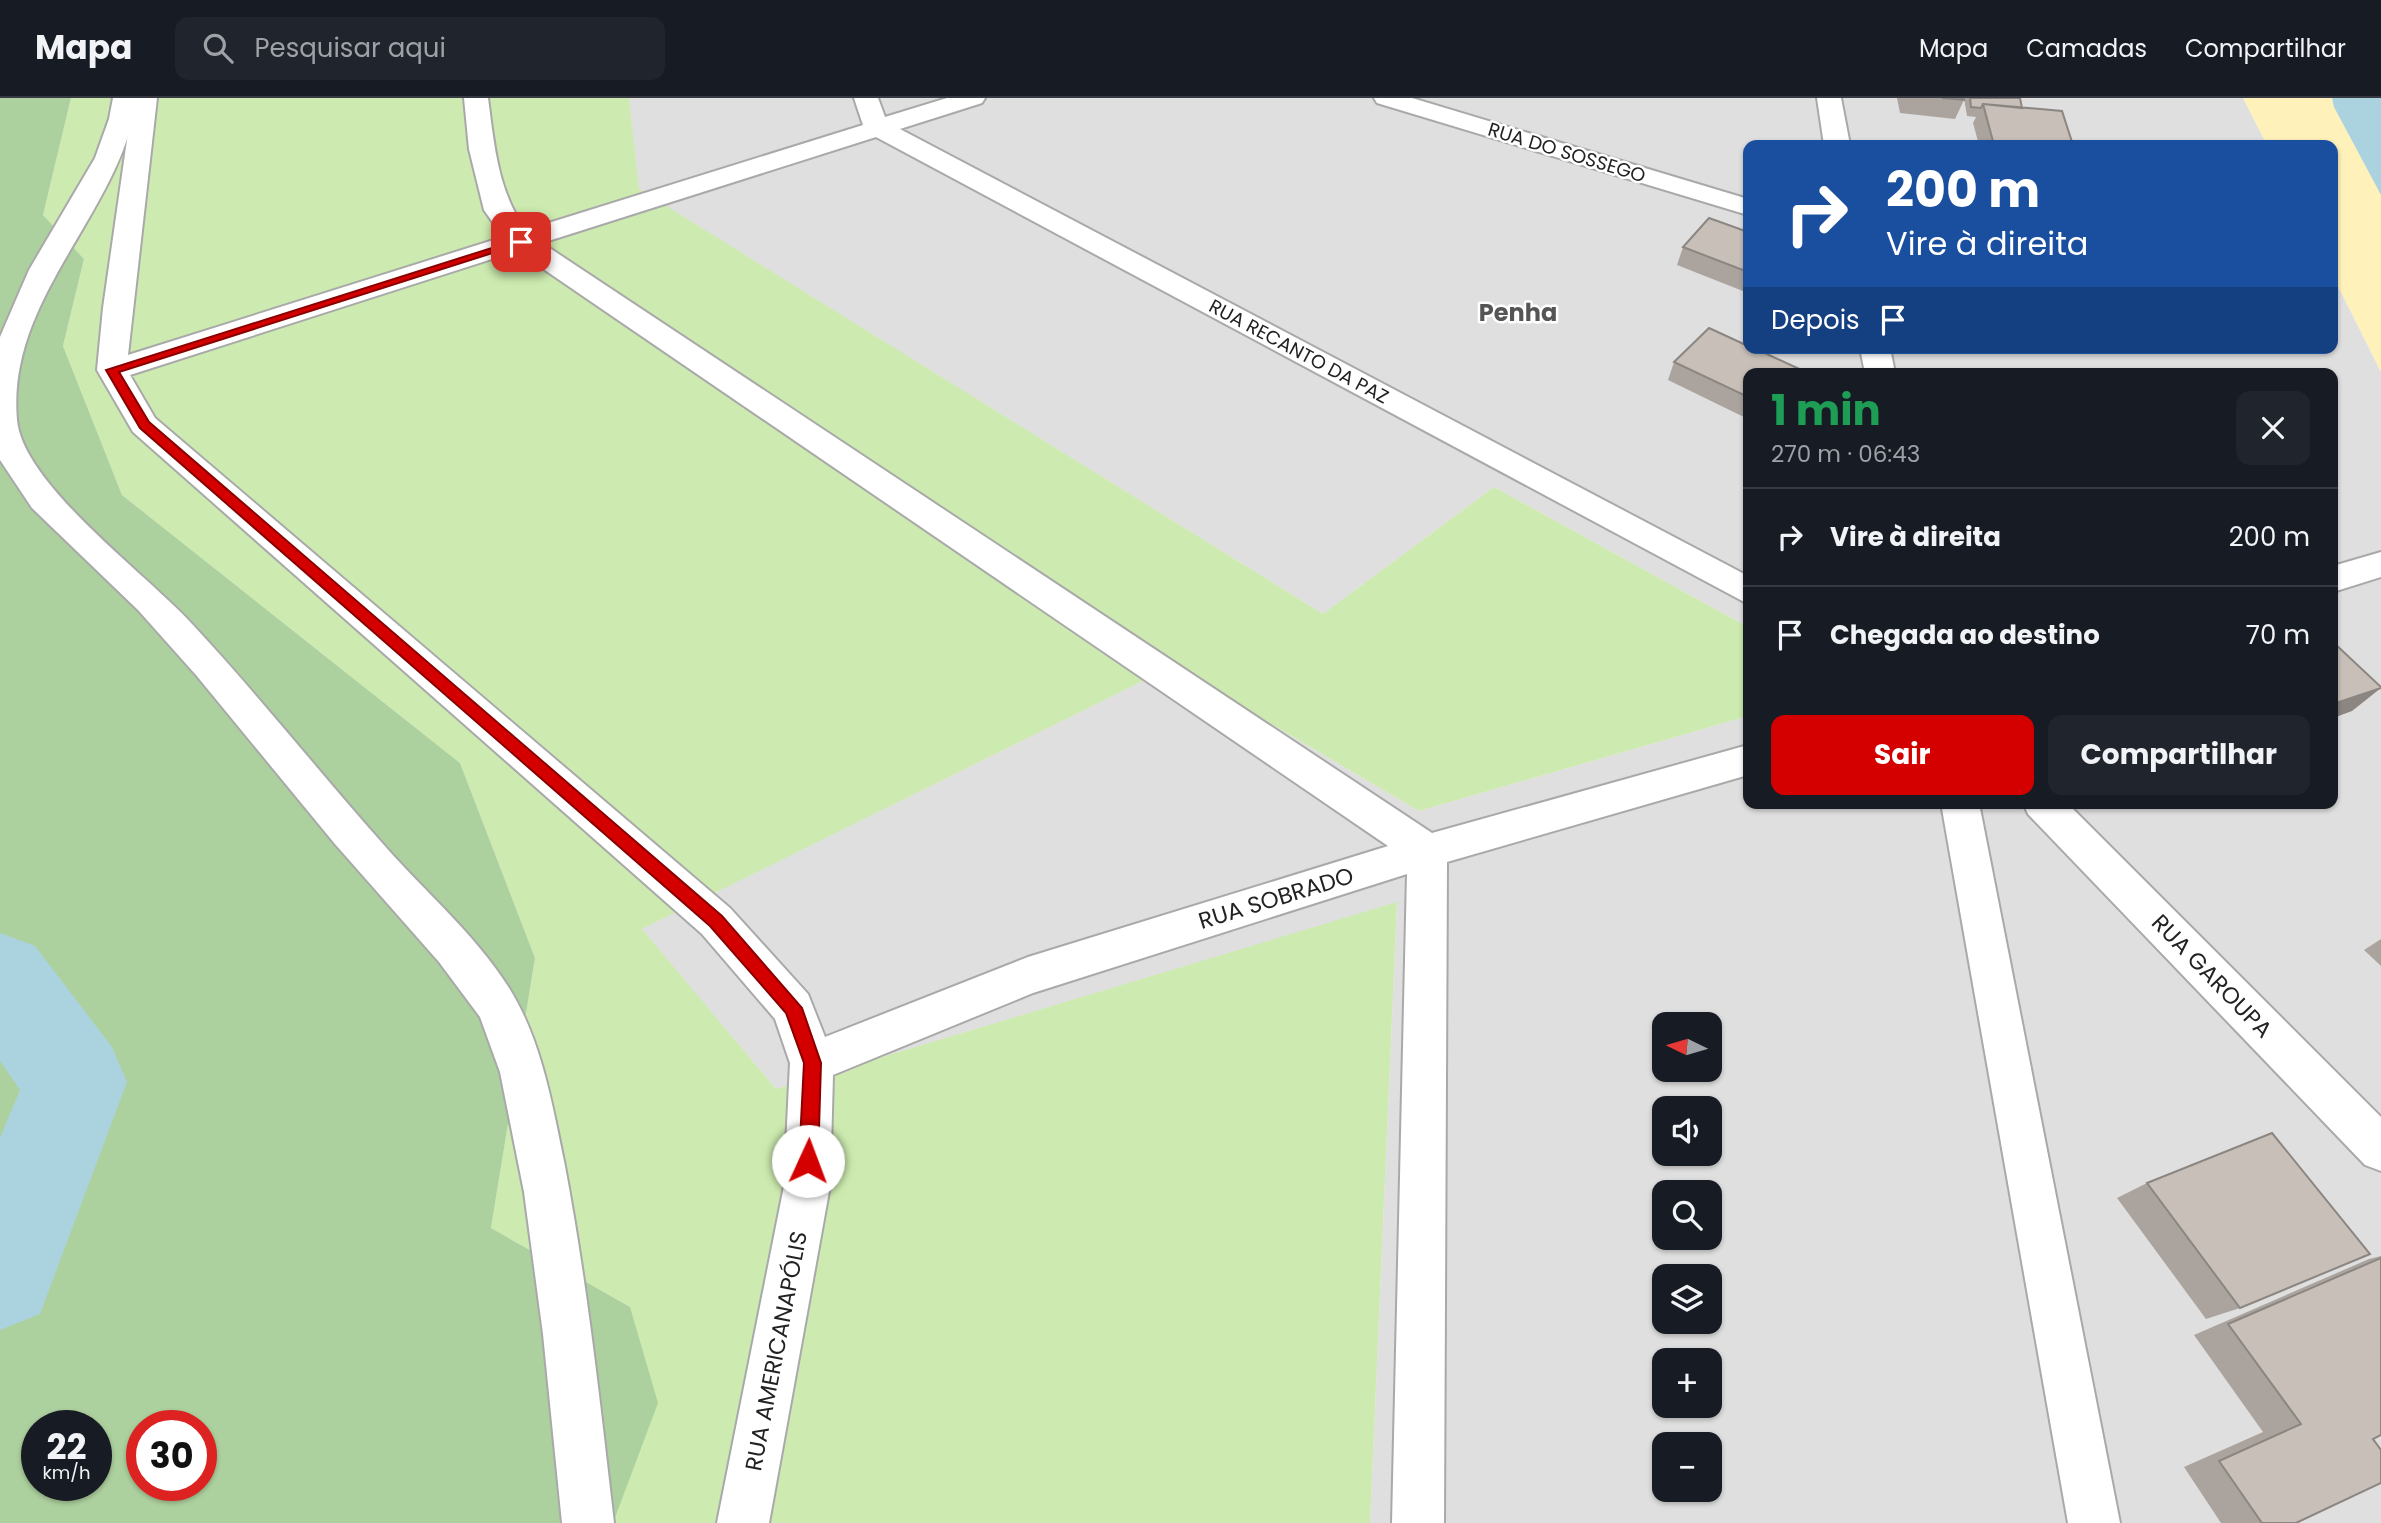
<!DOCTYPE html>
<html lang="pt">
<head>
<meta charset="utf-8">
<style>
  :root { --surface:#171b24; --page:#20242c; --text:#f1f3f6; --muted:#9ea1a6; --line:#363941; --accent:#d40000 }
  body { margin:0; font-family:Poppins,sans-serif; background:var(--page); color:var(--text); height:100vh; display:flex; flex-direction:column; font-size:26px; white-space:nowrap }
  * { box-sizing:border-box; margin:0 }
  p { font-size:23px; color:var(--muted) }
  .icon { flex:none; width:38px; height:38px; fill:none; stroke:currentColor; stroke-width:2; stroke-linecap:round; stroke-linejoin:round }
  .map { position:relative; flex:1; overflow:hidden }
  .sheet { position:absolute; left:1743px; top:270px; width:595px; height:441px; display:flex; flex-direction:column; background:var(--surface); border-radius:14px; box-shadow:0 2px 5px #0004 }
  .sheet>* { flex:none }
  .hud { position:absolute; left:1743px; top:42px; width:595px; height:214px; border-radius:14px; box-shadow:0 2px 5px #0004; background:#1a4fa0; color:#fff; overflow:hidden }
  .needle { width:46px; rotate:275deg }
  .controls { position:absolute; left:1652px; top:914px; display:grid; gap:14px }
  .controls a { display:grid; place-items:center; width:70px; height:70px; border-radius:14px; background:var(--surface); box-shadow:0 2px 5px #0004; font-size:35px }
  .speed { position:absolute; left:21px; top:1312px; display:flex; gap:14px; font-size:35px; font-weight:700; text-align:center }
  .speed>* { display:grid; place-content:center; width:91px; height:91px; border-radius:50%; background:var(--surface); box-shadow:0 2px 5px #0004; line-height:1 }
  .speed small { font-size:18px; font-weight:400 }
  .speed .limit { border:10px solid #d22; background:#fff; color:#111 }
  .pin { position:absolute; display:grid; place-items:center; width:60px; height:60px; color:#fff; margin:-30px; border-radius:14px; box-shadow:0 4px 10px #0006 }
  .me { position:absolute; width:77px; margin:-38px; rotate:2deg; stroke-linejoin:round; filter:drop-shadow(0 0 5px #0008) }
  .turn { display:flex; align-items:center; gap:24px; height:147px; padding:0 28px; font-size:32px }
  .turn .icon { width:91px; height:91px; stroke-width:2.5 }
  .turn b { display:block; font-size:49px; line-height:60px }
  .then { display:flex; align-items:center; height:66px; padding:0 28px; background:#0003; gap:14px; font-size:26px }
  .round { display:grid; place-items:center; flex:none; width:74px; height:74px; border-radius:14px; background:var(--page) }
  .head { display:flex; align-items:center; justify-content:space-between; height:119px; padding:0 28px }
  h1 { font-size:42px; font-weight:700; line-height:52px; color:#1e9e55 }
  .action { display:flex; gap:14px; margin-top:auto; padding:14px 28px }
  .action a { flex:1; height:80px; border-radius:14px; background:var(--accent); color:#fff; font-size:28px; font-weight:700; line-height:80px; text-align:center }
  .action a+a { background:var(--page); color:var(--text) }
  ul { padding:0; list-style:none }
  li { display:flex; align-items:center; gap:21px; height:98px; padding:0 28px; border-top:2px solid var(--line) }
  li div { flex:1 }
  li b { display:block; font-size:26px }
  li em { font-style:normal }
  header { display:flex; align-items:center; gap:42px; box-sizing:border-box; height:98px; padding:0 35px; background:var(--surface); border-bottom:2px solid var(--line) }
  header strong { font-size:33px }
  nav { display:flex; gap:38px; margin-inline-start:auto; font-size:24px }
  .search { width:490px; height:63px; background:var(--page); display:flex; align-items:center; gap:18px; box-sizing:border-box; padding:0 24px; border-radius:14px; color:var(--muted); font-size:26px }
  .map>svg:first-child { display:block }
</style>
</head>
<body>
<header>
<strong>Mapa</strong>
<div class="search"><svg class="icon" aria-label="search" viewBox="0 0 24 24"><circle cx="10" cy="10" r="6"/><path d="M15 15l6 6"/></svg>Pesquisar aqui</div>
<nav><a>Mapa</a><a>Camadas</a><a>Compartilhar</a></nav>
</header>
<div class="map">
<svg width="2381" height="1425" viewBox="0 0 2381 1425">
  <rect width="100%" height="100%" fill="#f2efe9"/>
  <path fill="#e0dfdf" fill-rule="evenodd" d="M629 0H2243L2267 47H1748V250H2333V178L2381 274V1425H1370L1397 805 776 991 641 831 1173 568 1419 713 1748 618V705H2333V275H1748V529L1494 389 1323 516 638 91ZM1664 926H1710V971H1664ZM1664 1010H1710V1055H1664ZM1664 1094H1710V1139H1664ZM1664 1178H1710V1223H1664ZM1664 1262H1710V1307H1664ZM1664 1346H1710V1391H1664Z"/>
  <path fill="#cdebb0" d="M71 0H629L639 91 1323 516 1494 389 1748 529V618L1419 713 1173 568 642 831 776 991 1397 804 1370 1425H613L630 1209 491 1130 535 860 460 665 122 397 63 248 84 161 43 117Z"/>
  <path fill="#add19e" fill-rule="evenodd" d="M0 0H71L43 117 84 161 63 248 122 397 460 665 535 860 491 1130 630 1209 658 1305 613 1425H0ZM37 1328H96V1388H37ZM142 1328H201V1388H142Z"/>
  <path fill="#fff1ba" d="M2243 0H2332L2334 9 2381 97V274L2333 178V47H2267Z"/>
  <path fill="#aad3df" d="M2332 0H2381V97L2334 9Z"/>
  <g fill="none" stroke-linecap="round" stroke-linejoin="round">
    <path fill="#aad3df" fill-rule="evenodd" d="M0 835 35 848 112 949 127 984 40 1216 0 1232V1040L20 992 0 963Z"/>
    <defs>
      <path id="minor" d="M133 0H157L128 257 503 139 484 112 469 51 464 0H488C494 46 498 95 526 132L863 27 854 0H878L885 19 947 0H985L982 5 900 31 1748 478V506L876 39 542 145 1432 735 1748 647V677L1447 764 1444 1425H1392L1407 776 1033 895 833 977 830 1088 769 1425H717L784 1088 790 965 775 921 702 836 133 334 97 272 103 210ZM517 153 1388 748 1028 859 825 939 808 896 730 810 155 320 130 277Z
        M1374 0H1412L1748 101V117L1377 5Z
        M1817 0H1841L1850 47H1824Z
        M1860 250H1890L1895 275H1865Z
        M2381 454V479L2333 494V468Z
        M1941 705H1979L2120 1425H2068Z
        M2023 705H2067L2381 1019V1073L2365 1067 2028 716Z"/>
      <path id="tertiary" d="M113 0H137C121 115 6 199 17 322 23 387 148 477 193 527 259 598 319 674 383 746 425 794 475 836 509 890 541 941 552 1005 564 1063 587 1183 600 1304 614 1425H562L543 1236 524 1094 500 974 480 919 439 864 335 746 196 577 138 512 32 410 0 362V239L29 172 95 60 109 21Z"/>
    </defs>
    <use href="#minor" stroke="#a9a9a9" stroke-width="4"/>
    <use href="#tertiary" stroke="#a9a9a9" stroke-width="4"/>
    <use href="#minor" fill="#fff" fill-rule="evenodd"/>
    <use href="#tertiary" fill="#fff" fill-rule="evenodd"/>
  </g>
  <path fill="#aba49e" d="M1897 0H1964V2L1955 21 1900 15Z
    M1964 0H2020L2022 10 2073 47H1979L1973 25 1976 19 1967 18Z
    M1748 134V195L1677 167 1683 149Z
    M1674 264 1748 275V321L1668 282Z
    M2381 841V868L2364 852Z
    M2147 1085 2240 1210 2206 1221 2117 1100Z
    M2381 1158V1337L2373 1341 2296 1425H2221L2184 1369 2263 1334 2194 1237 2369 1161Z"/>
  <path fill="#8b8681" d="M2381 590 2352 613 2333 620V606Z"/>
  <path fill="#c7bfb8" stroke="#8b8681" stroke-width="2" d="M1942 0H1964V2Z
    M1970 0H2020L2022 10 1983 6 1981 10 1971 9Z
    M1983 6 2062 13 2073 47H1994Z
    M1709 120 1748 134V174L1683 149Z
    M1709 230 1748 248V250H1754L1808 275H1748V299L1674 264Z
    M2333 544 2381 589V590L2333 606Z
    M2272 1035 2370 1156 2240 1210 2147 1085Z
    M2381 1160V1337L2373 1341 2381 1352V1385L2296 1425H2262L2219 1363 2301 1326 2228 1226Z"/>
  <path fill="#d40000" stroke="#8a0000" stroke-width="2" d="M517 142 527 144 119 274 149 324 722 818 802 910 821 965 818 1063 815 1070 808 1073 802 1070 799 1063 804 965 786 915 710 828 140 330 106 272Z"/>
  <g text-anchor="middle" stroke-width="5" stroke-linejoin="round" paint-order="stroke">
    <g font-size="19" fill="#222" stroke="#fff">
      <text transform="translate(1567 54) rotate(17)" y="7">RUA DO SOSSEGO</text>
      <text transform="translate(1299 253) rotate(28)" y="7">RUA RECANTO DA PAZ</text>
    </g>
    <g font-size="23" fill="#222" stroke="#fff">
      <text transform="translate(1276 800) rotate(-17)" y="8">RUA SOBRADO</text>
      <text transform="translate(2212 878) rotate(46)" y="8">RUA GAROUPA</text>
      <text transform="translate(776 1253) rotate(-79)" y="8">RUA AMERICANAPÓLIS</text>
    </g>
    <g font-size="24" font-weight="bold" fill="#555" stroke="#fff">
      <text x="1518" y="223">Penha</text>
    </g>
  </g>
</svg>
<div class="controls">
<a><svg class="needle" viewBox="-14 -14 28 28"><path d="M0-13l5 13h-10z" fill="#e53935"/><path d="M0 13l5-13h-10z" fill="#9ea1a6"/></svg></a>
<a><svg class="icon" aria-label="sound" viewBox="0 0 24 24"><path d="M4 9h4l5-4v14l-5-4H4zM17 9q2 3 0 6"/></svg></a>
<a><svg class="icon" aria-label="search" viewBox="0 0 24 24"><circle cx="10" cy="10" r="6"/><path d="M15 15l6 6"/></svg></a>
<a><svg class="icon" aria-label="layers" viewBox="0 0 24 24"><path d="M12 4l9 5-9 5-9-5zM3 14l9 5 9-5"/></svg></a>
<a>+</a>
<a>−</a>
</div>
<div class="speed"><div>22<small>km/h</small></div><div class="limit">30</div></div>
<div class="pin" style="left:521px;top:144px;background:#d93025"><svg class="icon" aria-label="arrive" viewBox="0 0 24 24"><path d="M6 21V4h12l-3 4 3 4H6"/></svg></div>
<svg class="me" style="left:808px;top:1063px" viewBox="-20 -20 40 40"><circle r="19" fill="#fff"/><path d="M0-13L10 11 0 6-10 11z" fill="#d40000"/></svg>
<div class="hud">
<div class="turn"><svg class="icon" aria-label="right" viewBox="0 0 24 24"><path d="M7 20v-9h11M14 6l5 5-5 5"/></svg><div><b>200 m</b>Vire à direita</div></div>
<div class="then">Depois<svg class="icon" aria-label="arrive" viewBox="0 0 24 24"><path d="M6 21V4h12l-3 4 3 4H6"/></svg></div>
</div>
<section class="sheet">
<div class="head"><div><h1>1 min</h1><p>270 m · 06:43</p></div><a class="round"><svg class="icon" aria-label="close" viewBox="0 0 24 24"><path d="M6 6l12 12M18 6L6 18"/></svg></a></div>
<ul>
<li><svg class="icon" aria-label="right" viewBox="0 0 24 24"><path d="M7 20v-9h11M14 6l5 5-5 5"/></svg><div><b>Vire à direita</b></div><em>200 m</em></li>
<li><svg class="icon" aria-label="arrive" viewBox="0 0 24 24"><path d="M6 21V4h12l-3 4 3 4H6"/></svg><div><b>Chegada ao destino</b></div><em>70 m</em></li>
</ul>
<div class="action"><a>Sair</a><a>Compartilhar</a></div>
</section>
</div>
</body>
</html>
